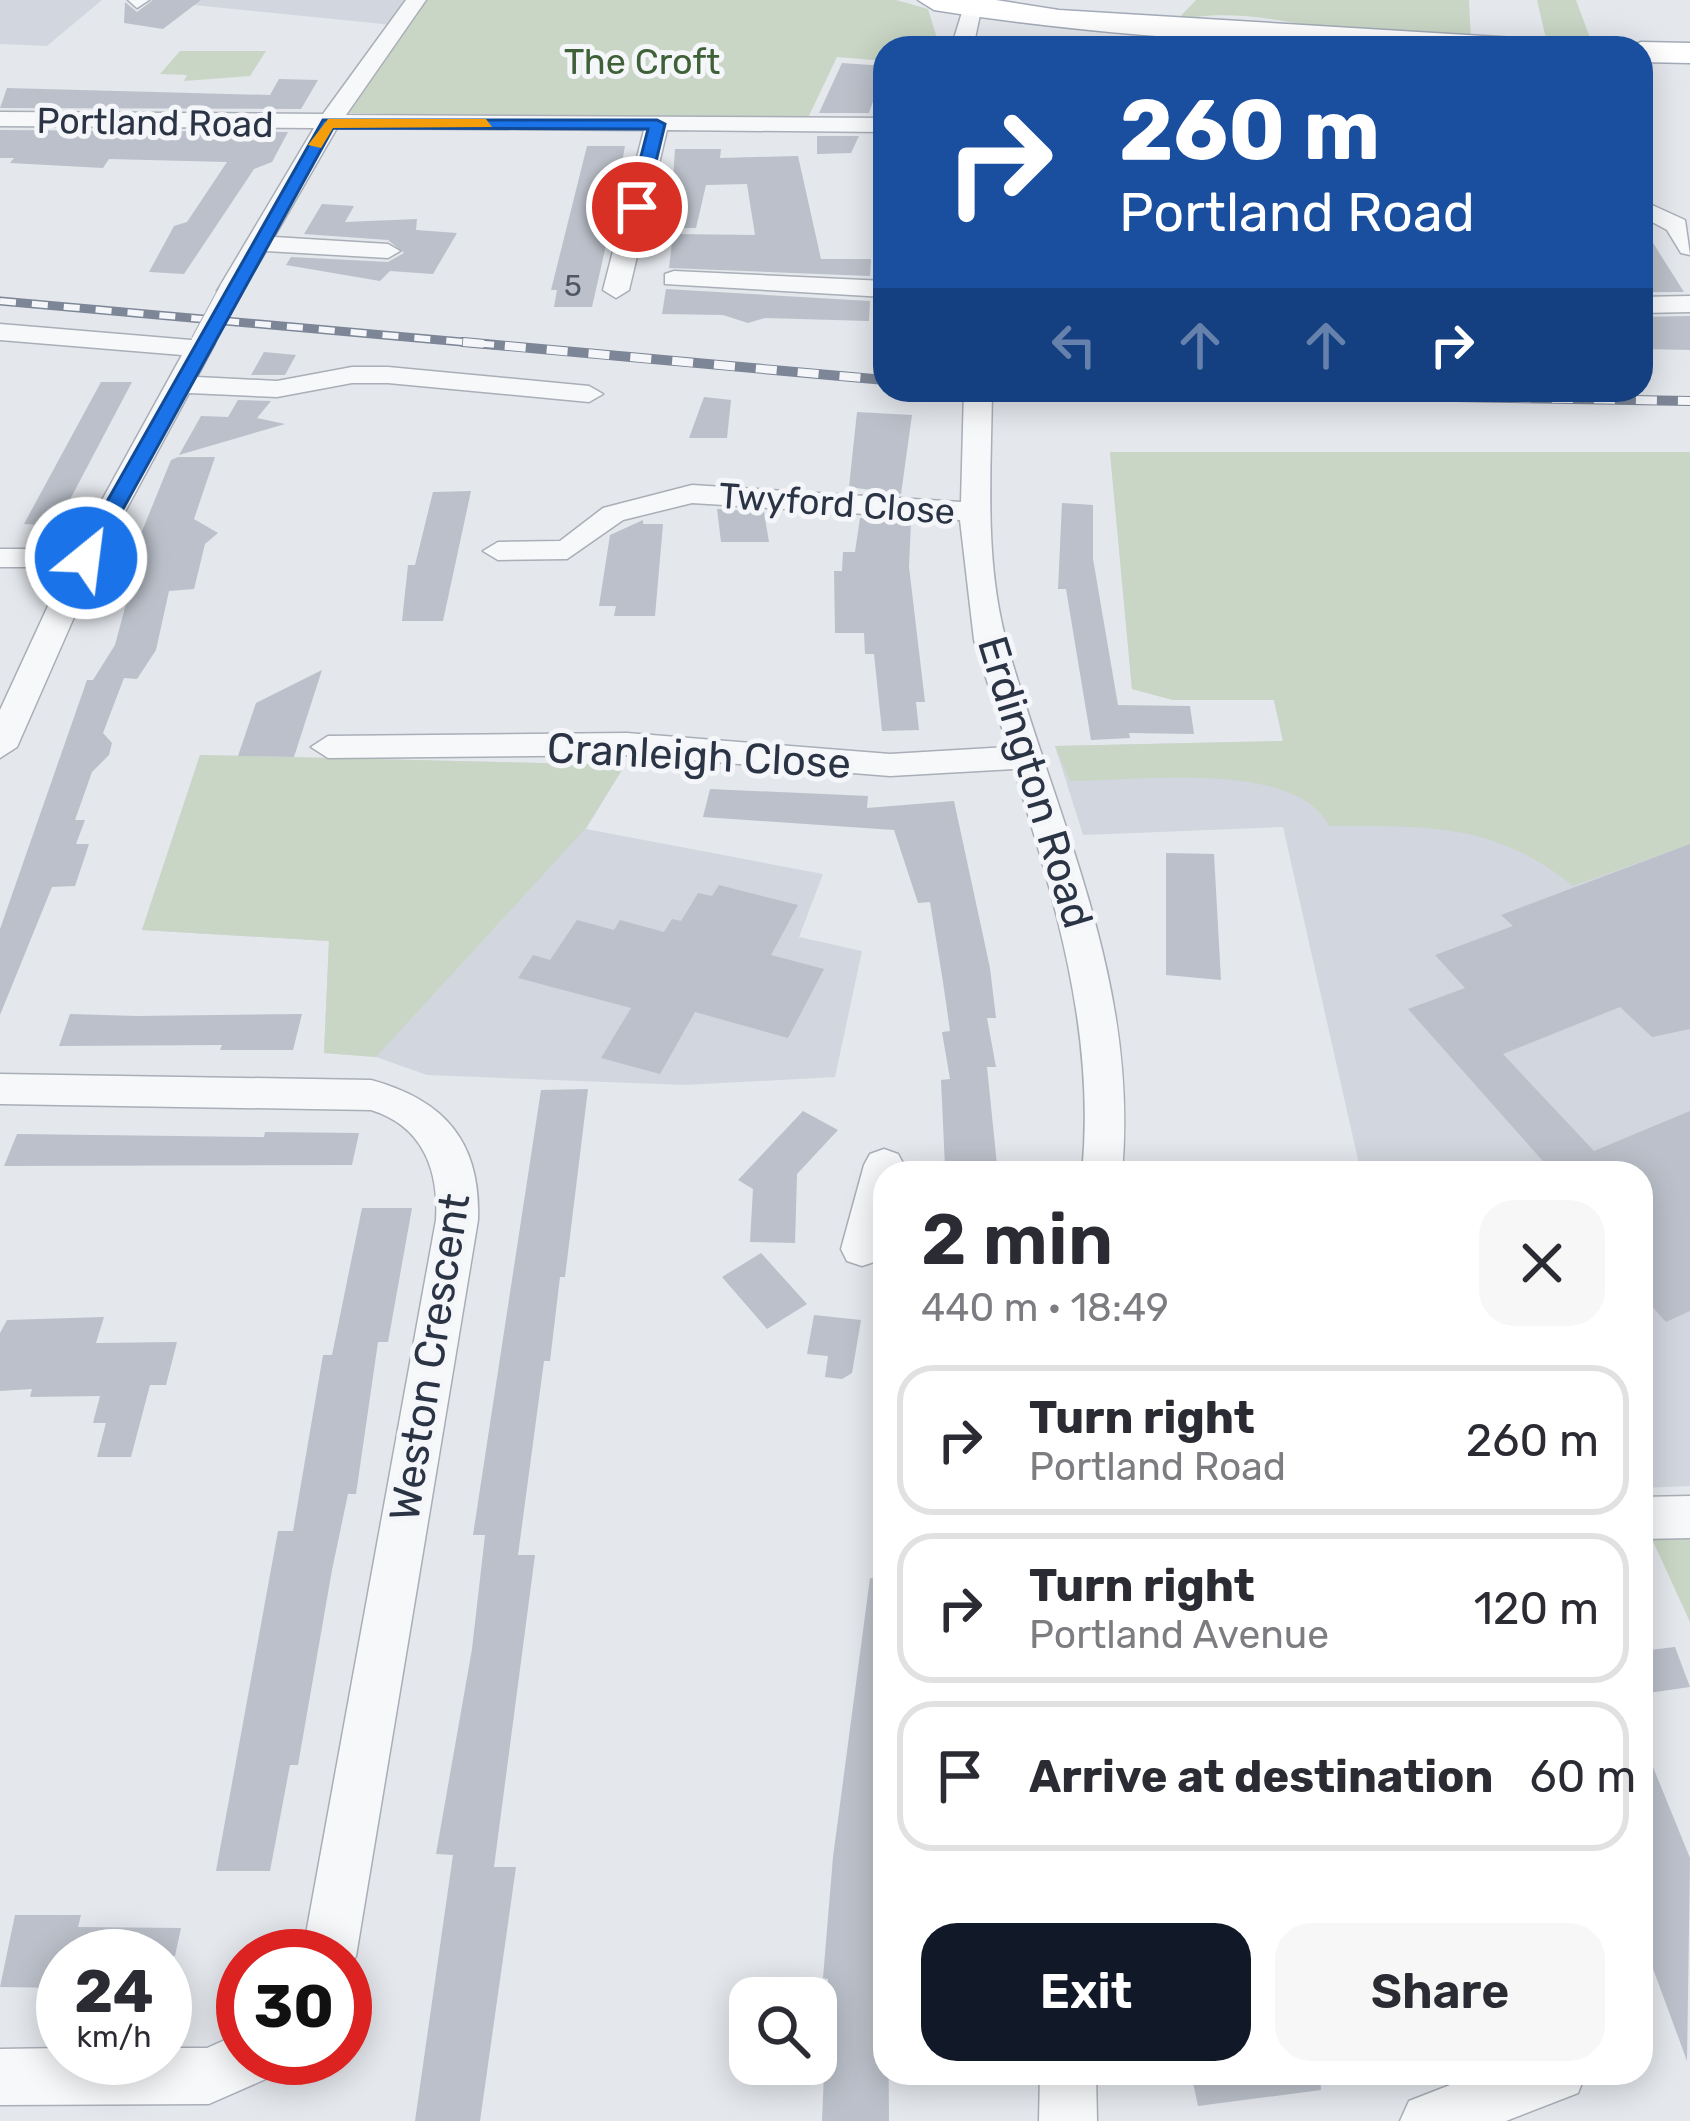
<!DOCTYPE html>
<html lang="en">
<head>
<meta charset="utf-8">
<style>
  :root { --surface:#fff; --page:#f7f7f7; --text:#2b2b33; --muted:#7c7c81; --line:#e1e1e2; --accent:#111827 }
  body { margin:0; font-family:Rubik,sans-serif; background:var(--page); color:var(--text); height:100vh; display:flex; flex-direction:column; font-size:45px; white-space:nowrap }
  * { box-sizing:border-box; margin:0 }
  p { font-size:39px; color:var(--muted) }
  .icon { flex:none; width:66px; height:66px; fill:none; stroke:currentColor; stroke-width:2; stroke-linecap:round; stroke-linejoin:round }
  .map { position:relative; flex:1; overflow:hidden }
  .panel { position:absolute; left:873px; top:1161px; width:780px; height:924px; display:flex; flex-direction:column; background:var(--surface); border-radius:36px; box-shadow:0 6px 30px #0003 }
  .panel>* { flex:none }
  .banner { position:absolute; left:873px; top:36px; width:780px; height:366px; border-radius:36px; box-shadow:0 6px 30px #0003; background:#1a4fa0; color:#fff; overflow:hidden }
  .fabs { position:absolute; left:729px; top:1977px; display:grid; gap:24px }
  .fabs a { display:grid; place-items:center; width:108px; height:108px; border-radius:24px; background:var(--surface); box-shadow:0 6px 30px #0003; font-size:60px }
  .speed { position:absolute; left:36px; top:1929px; display:flex; gap:24px; font-size:60px; font-weight:700; text-align:center }
  .speed>* { display:grid; place-content:center; width:156px; height:156px; border-radius:50%; background:var(--surface); box-shadow:0 6px 30px #0003; line-height:1 }
  .speed small { font-size:30px; font-weight:400 }
  .speed .limit { border:18px solid #d22; background:#fff; color:#111 }
  .pin { position:absolute; display:grid; place-items:center; width:102px; height:102px; color:#fff; margin:-51px; border:6px solid #fff; border-radius:50%; box-shadow:0 3px 12px #0007 }
  .me { position:absolute; width:132px; margin:-66px; rotate:29deg; stroke-linejoin:round; filter:drop-shadow(0 0 9px #0008) }
  .turn { display:flex; align-items:center; gap:42px; height:252px; padding:0 48px; font-size:54px }
  .turn .icon { width:156px; height:156px; stroke-width:2.5 }
  .turn b { display:block; font-size:84px; line-height:102px }
  .lanes { display:flex; align-items:center; height:114px; padding:0 48px; background:#0003; justify-content:center; gap:60px; direction:ltr }
  .lanes .off { opacity:.35 }
  .round { display:grid; place-items:center; flex:none; width:126px; height:126px; border-radius:36px; background:var(--page) }
  .headline { display:flex; align-items:center; justify-content:space-between; height:204px; padding:0 48px }
  h1 { font-size:72px; font-weight:600; line-height:90px }
  .cta { display:flex; gap:24px; margin-top:auto; padding:24px 48px }
  .cta a { flex:1; height:138px; border-radius:36px; background:var(--accent); color:#fff; font-size:48px; font-weight:600; line-height:138px; text-align:center }
  .cta a+a { background:var(--page); color:var(--text) }
  ul { padding:0; list-style:none }
  li { display:flex; align-items:center; gap:36px; height:150px; margin:0 24px 18px; padding:0 24px; border:6px solid var(--line); border-radius:36px }
  li div { flex:1 }
  li b { display:block; font-size:45px }
  li em { font-style:normal }
  .map>svg:first-child { display:block }
</style>
</head>
<body>
<div class="map">
<svg width="1690" height="2121" viewBox="0 0 1690 2121">
  <rect width="100%" height="100%" fill="#e4e7ec"/>
  <path fill="#d2d6de" d="M0 0H102L47 46 0 44Z
    M144 0H422L403 26Z
    M1110 452H1690V1486L1641 1488V1173H1361L1283 827 1083 835 1055 746 1283 741 1274 700H1173L1132 689Z
    M200 755 625 765 586 829 823 874 799 937 862 951 835 1077 685 1085 427 1075 376 1057 324 1053 329 941 142 930Z"/>
  <path fill="#c9d6c5" d="M422 0H896L928 9 940 48H885V61L837 57 806 122 343 113Z
    M1196 0H1469L1471 39C1431 37 1390 37 1350 32 1296 25 1229 5 1175 22Z
    M1537 0H1576L1593 46 1547 43Z
    M180 51H266L250 76 184 81 187 75 160 74Z
    M1110 452H1690V844L1573 886C1495 822 1425 826 1329 826 1296 759 1137 781 1070 781L1055 746 1283 741 1274 700H1173L1132 689Z
    M200 755 625 765 585 829 376 1057 324 1053 329 941 142 930Z
    M1652 1539H1690V1622Z"/>
  <path fill="#bbc0ca" d="M153 0H201L163 29 124 23 125 2 137 12Z
    M842 63 885 66 869 113H819Z
    M279 79 318 80 301 109 0 108 7 88 270 95Z
    M0 130 288 132 272 162 254 169 184 274 149 272 174 226 187 222 227 162 109 159 103 168 10 163 14 158H0Z
    M817 136H859L851 153 817 154Z
    M587 146H625L612 219 592 307H554L557 290H551Z
    M675 149H721L720 158 798 156 821 259H871L870 276 669 268 673 234 755 235 747 184 706 185 696 228H670Z
    M322 204 354 206 345 222 417 219 416 230 457 233 433 274 390 271 380 281 286 265 291 257 388 262 404 253 388 240 304 234Z
    M1641 224 1684 292H1641Z
    M666 289 870 301 869 321 765 318 748 323 723 315 662 314Z
    M1690 316V350L1641 349V317Z
    M264 352 296 355 285 375H251Z
    M101 382H132L56 526 24 524Z
    M704 397 731 400 727 438H689Z
    M238 400 271 401 257 418 285 424 179 455 201 416 228 417Z
    M857 412 912 415 901 494 849 487Z
    M178 457H215L194 519 218 533 205 544 194 589 169 591 156 650 137 679 124 678 103 733 112 743 109 755 92 772 75 820H85L76 844H89L75 886 52 887 0 1015V929L87 680H93L115 645 127 600H117L125 573 171 460Z
    M471 491 443 621H402L408 565H415L433 492Z
    M1062 503 1093 505V559L1118 705 1190 706 1194 734 1129 733 1130 738 1091 740 1066 589H1058Z
    M717 509 764 512 769 542H721Z
    M860 518 911 521 909 567 925 702H916L919 730 882 731 874 654H865L864 633H835L834 571H842L843 552H855Z
    M643 520V524H663L655 616H614L616 606H599L610 535Z
    M322 670 294 757 238 756 256 703Z
    M710 789 868 796 867 808 954 801 990 968 996 1018H987L996 1067H987L997 1165 945 1167 941 1080 950 1079 942 1032 950 1031 943 982 930 902 918 903 894 830 703 817Z
    M1690 844V1029L1652 1037 1620 1007 1503 1054 1594 1151 1690 1111V1311L1666 1322 1641 1294V1173H1541L1550 1169 1408 1009 1465 988 1435 955 1513 926 1501 915Z
    M1166 853 1214 854 1221 980 1166 975Z
    M719 885 798 905 771 955 824 969 788 1038 695 1012 660 1074 601 1058 631 1008 518 978 533 955 550 960 577 920 614 930 620 920 664 932 672 919 681 921 698 893 712 896Z
    M70 1014 137 1016 302 1014 293 1050H220L222 1045 59 1046Z
    M588 1089 565 1277H560L550 1361H544L518 1555H535L494 1867H516L480 2121H415L453 1855 436 1854 472 1649 485 1535H473L541 1090Z
    M803 1111 838 1130 797 1174 795 1243 750 1242 753 1189 738 1180Z
    M265 1132 359 1133 352 1165 4 1166 17 1134 264 1137Z
    M362 1208H412L388 1342H378L356 1494H348L332 1570 298 1765H290L270 1871H216L278 1531H293L323 1355H332Z
    M761 1253 807 1304 767 1329 722 1277Z
    M814 1315 861 1320 852 1373 842 1379 825 1377 828 1356 807 1354Z
    M104 1317 96 1343 177 1342 166 1385H150L131 1457H97L106 1423H93L100 1396 30 1397 32 1389 0 1391V1333L7 1320Z
    M870 1578 885 1579 889 2121H822L828 1979 823 1978 833 1857Z
    M1675 1647 1690 1687 1641 1694V1651Z
    M1642 1740 1690 1858 1687 2061 1648 1955 1641 1956Z
    M15 1915H81L78 1927 181 1928 175 1956H63V1988L0 1987Z
    M1191 2073H1320L1321 2090 1198 2106Z"/>
  <g fill="none" stroke-linecap="round" stroke-linejoin="round">
    <defs>
      <path id="street" d="M128 0H149L137 8Z
        M406 0H426L346 115 885 118V132L667 130 629 290 616 298 603 290 644 130 337 128 274 237 388 244 400 251 388 258 266 251 239 296 230 299 217 291 314 128 0 126V112L323 114Z
        M964 6 981 10 973 48H951Z
        M1641 200 1685 220 1690 255 1681 253 1667 230 1641 216Z
        M674 271 885 281V297L665 284V274Z
        M1690 296V312L1641 313V297Z
        M0 324 191 340 211 337 215 343 197 377 277 381 352 367H388L589 386 603 394 589 402 388 383H352L277 397 189 393 100 558 17 747 0 758V710L66 567H0V549H75L182 355 0 340Z
        M964 390H992C991 474 984 562 1007 644 1057 822 1139 980 1122 1173H1082C1096 1033 1055 901 1014 769L890 776 627 755 328 758 311 747 328 736 627 733 890 754 1008 747 974 640 960 520 692 503 623 520 567 559 498 560 483 551 498 542 560 541 603 508 692 485 961 502Z
        M0 1074 371 1080C444 1100 481 1141 478 1220L356 1956 345 1977V1956H302L436 1220C439 1170 423 1126 371 1110L0 1104Z
        M884 1149 898 1154 904 1165 902 1173H885V1242L877 1261 862 1266 847 1261 841 1249 864 1165 870 1154Z
        M1690 1496V1538L1641 1539V1497Z
        M243 2032V2058H276L268 2078 209 2104 0 2105V2049L63 2048V2058H165V2048H207Z
        M1040 2073H1096L1097 2121H1039Z
        M1481 2073H1586L1578 2093 1506 2121H1400L1409 2101Z"/>
      <path id="primary" d="M918 0H996L1059 10 1516 38 1533 48C1332 48 1132 42 934 10Z
        M1641 42 1690 43V63L1641 62V48H1627Z"/>
    </defs>
    <use href="#street" stroke="#a9aeb7" stroke-width="3"/>
    <use href="#primary" stroke="#a3abb8" stroke-width="3"/>
    <use href="#street" fill="#f7f8fa" fill-rule="evenodd"/>
    <use href="#primary" fill="#fff" fill-rule="evenodd"/>
    <defs>
      <path id="rail-far1" d="M0 301 496 345"/>
      <path id="rail" d="M463 342 885 380
        M1048 390 1690 401"/>
    </defs>
    <use href="#rail-far1" stroke="#7d8696" stroke-width="9"/>
    <use href="#rail" stroke="#7d8696" stroke-width="10"/>
    <use href="#rail-far1" stroke="#f4f6f9" stroke-width="6" stroke-dasharray="16" stroke-linecap="butt"/>
    <use href="#rail" stroke="#f4f6f9" stroke-width="8" stroke-dasharray="21" stroke-linecap="butt"/>
    <defs>
      <path id="street-bridge" d="M202 343 230 291"/>
    </defs>
    <use href="#street-bridge" stroke="#a9aeb7" stroke-width="24" stroke-linecap="butt"/>
    <use href="#street-bridge" stroke="#f7f8fa" stroke-width="22"/>
  </g>
  <path fill="#1a73e8" stroke="#114b97" stroke-width="3" d="M323 120H657L665 124 645 207 637 212 628 207 648 129 333 128 96 558 78 562 75 558Z"/>
  <path fill="#f59e0b" d="M486 119 492 127 333 128 321 148 308 145 328 119Z"/>
  <g text-anchor="middle" stroke-width="10" stroke-linejoin="round" paint-order="stroke">
    <g font-size="30" fill="#4f5766">
      <text x="573" y="296">5</text>
    </g>
    <g font-size="36" fill="#3f6138" stroke="#f4f6f9">
      <text x="642" y="74">The Croft</text>
    </g>
    <g font-size="36" fill="#2b3445" stroke="#f4f6f9">
      <text transform="translate(155 122) rotate(1)" y="13">Portland Road</text>
      <text transform="translate(837 503) rotate(4)" y="13">Twyford Close</text>
    </g>
    <g font-size="42" fill="#2b3445" stroke="#f4f6f9">
      <text transform="translate(699 755) rotate(3)" y="15">Cranleigh Close</text>
      <text transform="translate(1036 782) rotate(73)" y="15">Erdington Road</text>
      <text transform="translate(429 1357) rotate(-81)" y="15">Weston Crescent</text>
    </g>
  </g>
</svg>
<div class="fabs">
<a><svg class="icon" aria-label="search" viewBox="0 0 24 24"><circle cx="10" cy="10" r="6"/><path d="M15 15l6 6"/></svg></a>
</div>
<div class="speed"><div>24<small>km/h</small></div><div class="limit">30</div></div>
<div class="pin" style="left:637px;top:207px;background:#d93025"><svg class="icon" aria-label="arrive" viewBox="0 0 24 24"><path d="M6 21V4h12l-3 4 3 4H6"/></svg></div>
<svg class="me" style="left:86px;top:558px" viewBox="-20 -20 40 40"><circle r="17" fill="#1a73e8" stroke="#fff" stroke-width="3"/><path d="M0-11L8 9 0 5-8 9z" fill="#fff"/></svg>
<div class="banner">
<div class="turn"><svg class="icon" aria-label="right" viewBox="0 0 24 24"><path d="M7 20v-9h11M14 6l5 5-5 5"/></svg><div><b>260 m</b>Portland Road</div></div>
<div class="lanes"><svg class="icon off" aria-label="left" viewBox="0 0 24 24"><path d="M17 20v-9H6M10 6l-5 5 5 5"/></svg><svg class="icon off" aria-label="ahead" viewBox="0 0 24 24"><path d="M12 20V5M6 11l6-6 6 6"/></svg><svg class="icon off" aria-label="ahead" viewBox="0 0 24 24"><path d="M12 20V5M6 11l6-6 6 6"/></svg><svg class="icon" aria-label="right" viewBox="0 0 24 24"><path d="M7 20v-9h11M14 6l5 5-5 5"/></svg></div>
</div>
<section class="panel">
<div class="headline"><div><h1>2 min</h1><p>440 m · 18:49</p></div><a class="round"><svg class="icon" aria-label="close" viewBox="0 0 24 24"><path d="M6 6l12 12M18 6L6 18"/></svg></a></div>
<ul>
<li><svg class="icon" aria-label="right" viewBox="0 0 24 24"><path d="M7 20v-9h11M14 6l5 5-5 5"/></svg><div><b>Turn right</b><p>Portland Road</p></div><em>260 m</em></li>
<li><svg class="icon" aria-label="right" viewBox="0 0 24 24"><path d="M7 20v-9h11M14 6l5 5-5 5"/></svg><div><b>Turn right</b><p>Portland Avenue</p></div><em>120 m</em></li>
<li><svg class="icon" aria-label="arrive" viewBox="0 0 24 24"><path d="M6 21V4h12l-3 4 3 4H6"/></svg><div><b>Arrive at destination</b></div><em>60 m</em></li>
</ul>
<div class="cta"><a>Exit</a><a>Share</a></div>
</section>
</div>
</body>
</html>
